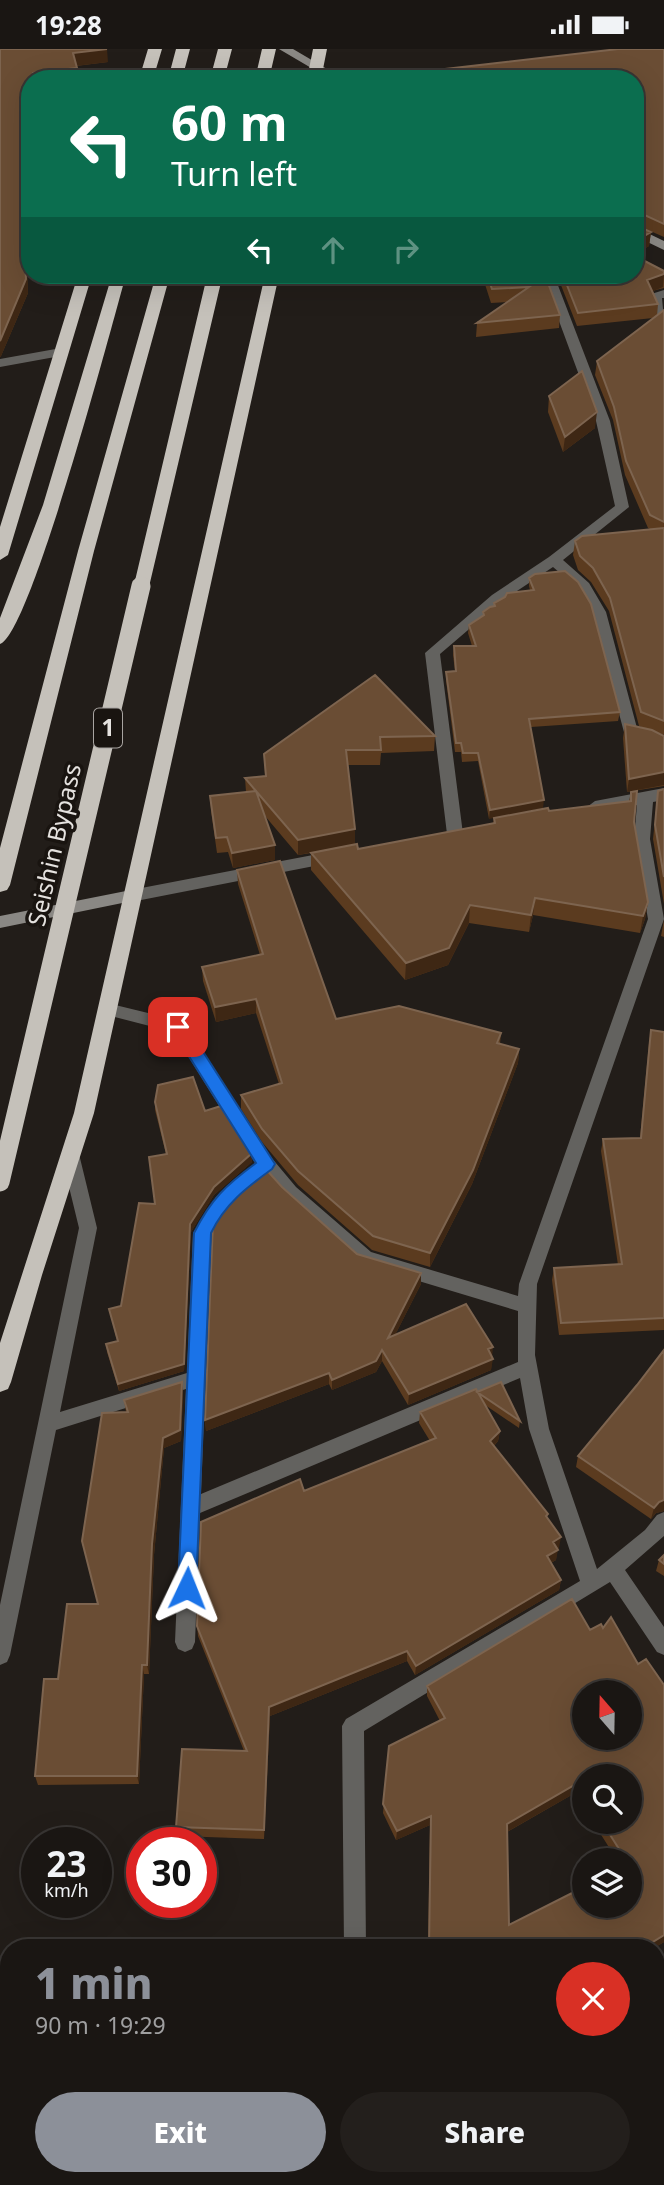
<!DOCTYPE html>
<html lang="en">
<head>
<meta charset="utf-8">
<style>
  :root { --surface:#1a1613; --page:#231f1c; --text:#f1f3f6; --muted:#9f9fa0; --line:#383533; --accent:#8c9099 }
  body { margin:0; font-family:"Noto Sans",sans-serif; background:var(--page); color:var(--text); height:100vh; display:flex; flex-direction:column; font-size:26px; white-space:nowrap }
  * { box-sizing:border-box; margin:0 }
  p { font-size:23px; color:var(--muted) }
  .icon { flex:none; width:38px; height:38px; fill:none; stroke:currentColor; stroke-width:2; stroke-linecap:round; stroke-linejoin:round }
  .map { position:relative; flex:1; overflow:hidden }
  .drawer { position:absolute; left:0px; top:1890px; width:665px; height:247px; display:flex; flex-direction:column; background:var(--surface); border-radius:28px 28px 0 0; box-shadow:0 7px 28px #0002,0 0 0 2px var(--line) }
  .drawer>* { flex:none }
  .guide { position:absolute; left:21px; top:21px; width:623px; height:214px; border-radius:28px; box-shadow:0 7px 28px #0002,0 0 0 2px var(--line); background:#0b6e4f; color:#fff; overflow:hidden }
  .needle { width:46px; rotate:340deg }
  .buttons { position:absolute; left:572px; top:1631px; display:grid; gap:14px }
  .buttons a { display:grid; place-items:center; width:70px; height:70px; border-radius:50%; background:var(--surface); box-shadow:0 7px 28px #0002,0 0 0 2px var(--line); font-size:35px }
  .speed { position:absolute; left:21px; top:1778px; display:flex; gap:14px; font-size:35px; font-weight:700; text-align:center }
  .speed>* { display:grid; place-content:center; width:91px; height:91px; border-radius:50%; background:var(--surface); box-shadow:0 7px 28px #0002,0 0 0 2px var(--line); line-height:1 }
  .speed small { font-size:18px; font-weight:400 }
  .speed .limit { border:10px solid #d22; background:#fff; color:#111 }
  .pin { position:absolute; display:grid; place-items:center; width:60px; height:60px; color:#fff; margin:-30px; border-radius:14px; box-shadow:0 4px 10px #0006 }
  .me { position:absolute; width:77px; margin:-38px; rotate:2deg; stroke-linejoin:round; filter:drop-shadow(0 0 5px #0008) }
  .turn { display:flex; align-items:center; gap:24px; height:147px; padding:0 35px; font-size:32px }
  .turn .icon { width:91px; height:91px; stroke-width:2.5 }
  .turn b { display:block; font-size:49px; line-height:60px }
  .lanes { display:flex; align-items:center; height:66px; padding:0 35px; background:#0003; justify-content:center; gap:35px; direction:ltr }
  .lanes .off { opacity:.35 }
  .round { display:grid; place-items:center; flex:none; width:74px; height:74px; border-radius:37px; background:var(--page) }
  .head { display:flex; align-items:center; justify-content:space-between; height:119px; padding:0 35px }
  h1 { font-size:42px; font-weight:800; line-height:52px; color:var(--accent) }
  .primary-button { display:flex; gap:14px; margin-top:auto; padding:14px 35px }
  .primary-button a { flex:1; height:80px; border-radius:42px; background:var(--accent); color:#fff; font-size:28px; font-weight:800; line-height:80px; text-align:center }
  .primary-button a+a { background:var(--page); color:var(--text) }
  .status { display:flex; justify-content:space-between; align-items:center; height:49px; padding:0 35px; background:var(--surface); direction:ltr }
  .status svg { height:19px; fill:currentColor }
  .map>svg:first-child { display:block }
</style>
</head>
<body>
<div class="status"><b>19:28</b><svg viewBox="0 0 49 12"><path d="M0 12V9h3v3zM5 12V6h3v6zM10 12V3h3v9zM15 12V0h3v12zM26 1h20v11H26zM47 4h2v5h-2z"/></svg></div>
<div class="map">
<svg width="664" height="2136" viewBox="0 0 664 2136">
  <rect width="100%" height="100%" fill="#221d19"/>
  <g fill="none" stroke-linecap="round" stroke-linejoin="round">
    <path fill="#63625f" fill-rule="evenodd" d="M542 226H554L610 372 629 458 563 511 589 534 606 563 637 679 664 687V699L651 692 625 687 592 563 579 540 553 518 502 552 440 605 463 785 455 791 447 785 425 604 492 546 549 508 615 457 596 372Z"/>
    <path fill="#63625f" fill-rule="evenodd" d="M664 241V249H662L664 271 658 267 648 246Z
      M61 299 67 303 66 306 0 318V310Z
      M664 739V751L653 753 650 790 664 870 537 1235 535 1306 549 1380 597 1520 645 1481 657 1466 664 1463V1487L625 1521 664 1578V1606L657 1603 610 1533 364 1682 366 1899H344L342 1677 346 1670 580 1532 529 1380 520 1329 200 1464 195 1593 192 1600 185 1603 178 1600 175 1593 186 1340 56 1381 10 1606 7 1613 0 1616V1556L79 1179 61 1105 64 1100H76L79 1105 97 1179 60 1363 187 1324 193 1184 216 1148 255 1114 173 983 107 966 101 965 99 960 101 955 107 954 185 973 260 1095 296 1138 371 1203 518 1247 519 1235 648 870 634 790 637 756 595 764 587 758 595 752ZM265 1126 284 1148 359 1214 518 1262V1313L201 1445 211 1184 228 1158Z
      M334 802 342 808 340 812 131 853 123 847 131 841Z
      M664 2084V2109L656 2112V2087Z
      M308 2128H332L334 2136H310Z
      M577 2128H614L611 2136H574Z"/>
    <path fill="#8a8884" fill-rule="evenodd" d="M279 0H293L344 30H330Z
      M635 178 664 192V201L635 187Z
      M131 841 139 847 137 851 0 879V867Z"/>
    <path fill="#c5c1ba" fill-rule="evenodd" d="M148 0H162L153 30H139Z
      M176 0H190L182 30H168Z
      M218 0H232L224 30H210Z
      M262 0H276L269 30H255Z
      M313 0H327L321 30H307Z
      M78 226H92L8 506 0 511V478Z
      M112 226H126C113 272 30 587 0 595V569L43 456Z
      M156 226H170L94 502 10 836 7 841 0 843V799L78 502Z
      M265 226H279L94 1064 42 1226 11 1333 8 1340 0 1343V1294L74 1064Z"/>
    <path stroke="#c5c1ba" stroke-width="15" d="M141 539 215 226"/>
    <path stroke="#c5c1ba" stroke-width="19" d="M0 1133 141 537"/>
  </g>
  <path fill="#5b3b1f" fill-rule="evenodd" d="M0 0 108 13 76 17 78 30H30V134L28 173 30 183V224H27L28 244 1 307 0 308Z
    M664 0V188L641 178 651 183 649 197 635 205V30H437V21Z
    M664 222V239L652 242 658 255 657 267 664 261V686L659 684 664 687V737L627 743 623 689 625 675 647 680 639 677 609 562 591 533 578 521 573 506 575 492 650 480 648 479 625 426 613 371 595 326 597 312 653 269 577 277 557 226H635Z
    M482 226H545L560 266 559 279 476 288 477 274 508 253 491 254Z
    M549 347 595 379 563 403 548 363Z
    M529 529 620 663 618 672 531 678 489 770 478 712 462 713 461 703H455L446 631V623L455 622 453 606 454 597H472L468 584 469 576 483 567V563L494 557V554L530 541 529 537Z
    M375 626 435 687 434 702 381 704 380 716H347L355 795 358 800 493 775 494 769 629 752 631 743 634 773 648 853 645 870 640 884 533 866 529 883 469 874 448 916 405 931 311 821V804L298 806 265 767 275 796V811L233 819 228 803 217 804 211 762 210 747 246 743 245 729 265 727 264 705Z
    M664 740V855L653 790 658 742Z
    M237 821 336 970 501 984 500 995 519 1000 518 1014 472 1135 430 1218 372 1201 298 1136 262 1093 241 1060V1046L279 1035 256 964 216 973 203 932 202 918 260 906 238 835Z
    M664 871V888L661 887Z
    M651 981 664 983V1281L559 1286 552 1231 554 1219 618 1216 601 1102 603 1090 640 1089 649 994Z
    M155 1053 205 1062 251 1105 252 1113 214 1146 191 1183 184 1322 119 1342 107 1303 106 1295 117 1292 109 1260 121 1257 155 1155 166 1105 155 1061Z
    M282 1138 357 1205 421 1224V1235L395 1286 492 1309 491 1321 408 1356 382 1312 376 1323 332 1341 329 1335 206 1382 205 1371Z
    M664 1301V1462L656 1464 651 1470 576 1418 578 1407 637 1336Z
    M477 1343 520 1372 519 1379 485 1356 500 1382 498 1392 494 1397 548 1465 547 1469 559 1499 557 1500 556 1511 551 1514 561 1531 559 1541 415 1626 407 1612 270 1667 264 1790 178 1787 176 1778 244 1702 198 1587 197 1577 304 1442 430 1392 419 1374 420 1363Z
    M183 1344 181 1392 164 1399 154 1506 149 1625H144L139 1735 38 1736 35 1727 58 1630 98 1555 126 1363 124 1351Z
    M664 1506V1527L656 1522 659 1511Z
    M603 1579 638 1615 664 1636V1893L654 1899H428L430 1776 396 1791 383 1764 389 1697 440 1672 427 1647V1637L590 1581ZM584 1727 630 1773H593L617 1811H630V1857L509 1876 507 1783 575 1744 584 1758Z
    M0 1991 9 1992V2089H0Z
    M362 2128H468L470 2136H365Z"/>
  <path fill="#3e2714" d="M107 0 108 13 75 17 73 4Z
    M30 88V134L28 176 26 162Z
    M651 183 649 197 635 205V192Z
    M30 210V224H27L28 244 1 307 0 308V292L25 211Z
    M664 225 663 238 646 245 647 231Z
    M597 363 595 379 563 403 565 388Z
    M664 723V736L627 743 629 730Z
    M544 751 543 759 489 770 490 761Z
    M355 780V795L298 806V791Z
    M275 796V811L233 819 232 804Z
    M535 849 533 866 529 883 531 866Z
    M648 853 645 870 640 884 643 867Z
    M470 856 469 874 448 916 405 931 406 914Z
    M256 950V964L216 973 215 958Z
    M519 1000 518 1014 472 1135 430 1218V1204Z
    M251 1105 252 1113 214 1146 191 1183 184 1322 119 1342 118 1335 190 1175 214 1138Z
    M421 1224V1235L388 1300V1289Z
    M493 1298 492 1309 488 1300Z
    M382 1301V1312L376 1323 332 1341V1331Z
    M493 1310 491 1321 408 1356 409 1345Z
    M329 1324V1335L206 1382 205 1371Z
    M182 1333 183 1344 181 1392 164 1399 154 1506 149 1625 147 1616 152 1495 163 1389Z
    M500 1382 498 1392 488 1403 490 1392Z
    M664 1451V1462L656 1464 651 1470 654 1459 659 1453Z
    M561 1488 559 1499 552 1503 553 1493Z
    M558 1501 556 1511 545 1517 547 1507Z
    M561 1531 559 1541 415 1626 416 1617Z
    M407 1602V1612L270 1667 264 1790V1781L269 1658Z
    M142 1616 144 1625 139 1735 137 1727Z
    M578 1734 575 1744 505 1784 507 1775Z
    M431 1767 430 1776 396 1791 397 1782Z
    M664 1886V1893L654 1899H643Z
    M664 2025V2031L656 2034V2028Z"/>
  <path fill="#6a4d34" stroke="#7d644f" stroke-width="2" fill-rule="evenodd" d="M0 0H107L73 4 77 19 33 24 32 30H30V88L26 162 30 183V210L25 211 26 230 0 292Z
    M618 0H664V175L636 162 635 176 651 183 635 192V30H453L437 21Z
    M635 207 664 222V225L647 231 658 255 578 264 563 226H635Z
    M487 226H545L560 266 477 274 529 238 492 240Z
    M664 261V473L650 466 626 412 614 358 597 312Z
    M582 322 597 363 565 388 549 347Z
    M664 479V672L641 663 610 549 593 519 580 507 575 492 582 487Z
    M565 522 578 533 591 555 620 663 529 670 544 751 490 761 478 704H463L461 694H456L446 623 456 622 454 597H476L469 576 484 566 483 563 490 558 495 557 494 554 505 548 507 544 534 541 529 529 535 525Z
    M375 626 435 687 380 688 381 701H346L355 780 298 791 256 742 275 796 232 804 227 788 216 789 210 747 256 742 245 729 266 727 264 705Z
    M625 675 652 681 664 687V723L629 730Z
    M664 740V828L655 776 658 742Z
    M637 742 634 773 648 853 643 867 535 849 531 866 470 856 449 899 406 914 311 804 357 795 358 800 495 774 494 769 548 759 549 762 631 752V743Z
    M280 812 336 970 399 957 501 984 497 994 519 1000 473 1121 430 1204 373 1187 298 1122 262 1080 241 1046 282 1034 256 950 215 958 202 918 263 905 237 821Z
    M651 981 664 983V1269L561 1274 554 1219 622 1215 603 1090 641 1089Z
    M193 1028 205 1062 221 1057 251 1105 214 1138 190 1175 184 1315 118 1335 106 1295 118 1292 109 1260 121 1257 139 1154 155 1155 149 1108 167 1105 155 1053 158 1036Z
    M264 1118 282 1138 357 1205 421 1224 388 1289 466 1255 493 1298 488 1300 493 1310 409 1345 382 1301 376 1312 332 1331 329 1324 205 1371 213 1173 229 1148Z
    M664 1301V1451L659 1453 654 1459 578 1407 637 1336Z
    M182 1333 180 1381 163 1389 152 1495 147 1616H142L137 1727H35L44 1630H58L67 1555H98L82 1492 102 1364 128 1363 124 1351Z
    M501 1333 520 1372 477 1343Z
    M476 1340 500 1382 490 1392 548 1465 546 1467 561 1488 553 1493 558 1501 547 1507 561 1531 416 1617 407 1602 269 1658 264 1781 176 1778 182 1700 247 1702 197 1577 201 1473 300 1430 304 1442 436 1389 420 1363Z
    M664 1506V1515L659 1511Z
    M572 1550 590 1581 601 1575 603 1579 611 1568 638 1615 646 1610 664 1636V1886L643 1899H429L431 1767 397 1782 383 1755 389 1697 445 1669 427 1637ZM584 1643H630V1689H584ZM584 1727H630V1773H602L626 1811H630V1857H584V1838L509 1876 507 1775 578 1734 584 1745Z
    M26 1894 105 1896V1899H25Z
    M664 1946V2025L656 2028V1949Z
    M0 1991 9 1992V2082H0Z
    M157 2128H274V2136H156Z
    M365 2128H468L470 2134 467 2136H368Z"/>
  <path fill="#1a73e8" stroke="#114b97" stroke-width="2" d="M178 972 184 973 275 1115 272 1120C246 1139 225 1155 211 1184L196 1539 193 1546 187 1548 180 1546 178 1539 194 1184C211 1150 226 1136 256 1114L173 982 171 978Z"/>
  <g text-anchor="middle" stroke-width="7" stroke-linejoin="round" paint-order="stroke">
    <rect fill="#191410" stroke="#a8a4a1" stroke-width="2" x="94" y="659.5" width="28" height="39" rx="5"/>
    <g font-size="23" font-weight="bold" fill="#e5e2df">
      <text x="108" y="687">1</text>
    </g>
    <g font-size="24" fill="#e5e2df" stroke="#191410">
      <text transform="translate(55 796) rotate(-77)" y="8">Seishin Bypass</text>
    </g>
  </g>
</svg>
<div class="buttons">
<a><svg class="needle" viewBox="-14 -14 28 28"><path d="M0-13l5 13h-10z" fill="#e53935"/><path d="M0 13l5-13h-10z" fill="#9f9fa0"/></svg></a>
<a><svg class="icon" aria-label="search" viewBox="0 0 24 24"><circle cx="10" cy="10" r="6"/><path d="M15 15l6 6"/></svg></a>
<a><svg class="icon" aria-label="layers" viewBox="0 0 24 24"><path d="M12 4l9 5-9 5-9-5zM3 14l9 5 9-5"/></svg></a>
</div>
<div class="speed"><div>23<small>km/h</small></div><div class="limit">30</div></div>
<div class="pin" style="left:178px;top:978px;background:#d93025"><svg class="icon" aria-label="arrive" viewBox="0 0 24 24"><path d="M6 21V4h12l-3 4 3 4H6"/></svg></div>
<svg class="me" style="left:187px;top:1539px" viewBox="-20 -20 40 40"><path d="M0-17L14 15 0 8-14 15z" fill="#1a73e8" stroke="#fff" stroke-width="4"/></svg>
<div class="guide">
<div class="turn"><svg class="icon" aria-label="left" viewBox="0 0 24 24"><path d="M17 20v-9H6M10 6l-5 5 5 5"/></svg><div><b>60 m</b>Turn left</div></div>
<div class="lanes"><svg class="icon" aria-label="left" viewBox="0 0 24 24"><path d="M17 20v-9H6M10 6l-5 5 5 5"/></svg><svg class="icon off" aria-label="ahead" viewBox="0 0 24 24"><path d="M12 20V5M6 11l6-6 6 6"/></svg><svg class="icon off" aria-label="right" viewBox="0 0 24 24"><path d="M7 20v-9h11M14 6l5 5-5 5"/></svg></div>
</div>
<section class="drawer">
<div class="head"><div><h1>1 min</h1><p>90 m · 19:29</p></div><a class="round" style="background:#d93025;color:#fff"><svg class="icon" aria-label="close" viewBox="0 0 24 24"><path d="M6 6l12 12M18 6L6 18"/></svg></a></div>
<div class="primary-button"><a>Exit</a><a>Share</a></div>
</section>
</div>
</body>
</html>
